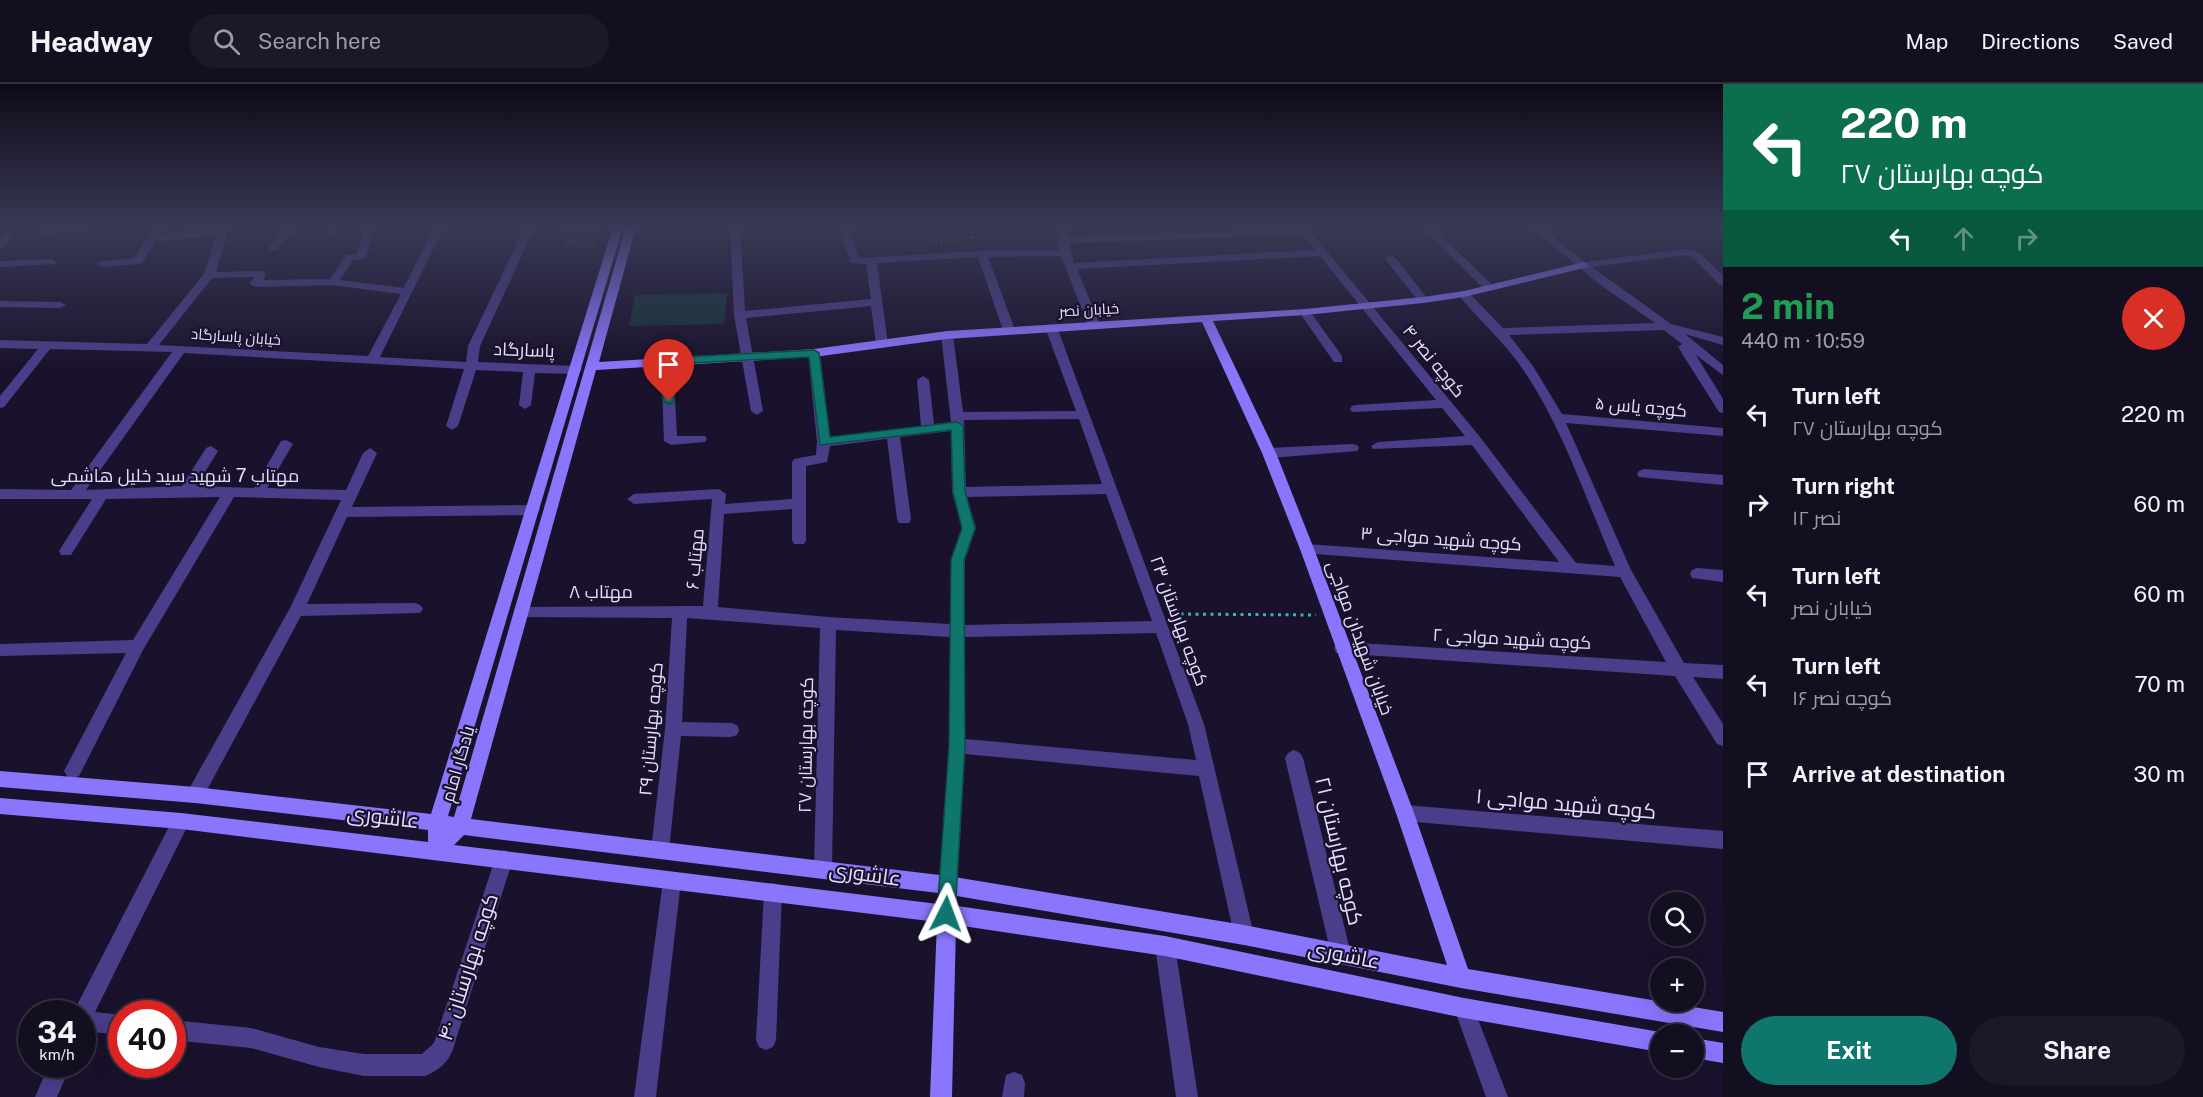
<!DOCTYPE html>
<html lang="en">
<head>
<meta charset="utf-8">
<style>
  :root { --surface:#140e21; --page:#1d172a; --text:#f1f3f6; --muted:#9d9ca5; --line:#332e3f; --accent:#0f766e }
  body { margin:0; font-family:"Public Sans",Cairo,sans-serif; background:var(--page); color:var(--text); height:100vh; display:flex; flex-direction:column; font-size:22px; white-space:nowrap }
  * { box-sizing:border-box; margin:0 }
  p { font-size:20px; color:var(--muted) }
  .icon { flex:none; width:33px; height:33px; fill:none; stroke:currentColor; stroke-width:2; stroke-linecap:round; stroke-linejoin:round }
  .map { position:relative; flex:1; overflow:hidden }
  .side { display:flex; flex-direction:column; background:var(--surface); width:480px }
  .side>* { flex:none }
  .top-card { background:#0b6e4f; color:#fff; overflow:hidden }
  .fabs { position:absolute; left:1650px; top:808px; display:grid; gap:12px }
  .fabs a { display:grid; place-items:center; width:54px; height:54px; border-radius:50%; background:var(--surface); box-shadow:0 6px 24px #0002,0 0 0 2px var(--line); font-size:30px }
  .speed { position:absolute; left:18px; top:916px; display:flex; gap:12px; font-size:30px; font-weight:700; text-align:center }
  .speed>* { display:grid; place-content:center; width:78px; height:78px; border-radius:50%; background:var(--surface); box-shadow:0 6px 24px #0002,0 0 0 2px var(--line); line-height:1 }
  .speed small { font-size:15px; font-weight:400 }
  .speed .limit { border:9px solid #d22; background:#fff; color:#111 }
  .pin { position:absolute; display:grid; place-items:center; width:51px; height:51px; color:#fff; margin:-62px -26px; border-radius:50% 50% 50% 0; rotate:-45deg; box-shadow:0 0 6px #0007 }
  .pin .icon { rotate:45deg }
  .me { position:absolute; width:66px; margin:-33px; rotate:3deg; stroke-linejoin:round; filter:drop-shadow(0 0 4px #0008) }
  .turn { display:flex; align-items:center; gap:21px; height:126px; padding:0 18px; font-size:27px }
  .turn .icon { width:78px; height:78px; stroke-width:2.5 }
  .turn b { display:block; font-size:42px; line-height:51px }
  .lanes { display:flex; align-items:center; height:57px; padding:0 18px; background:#0003; justify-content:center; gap:30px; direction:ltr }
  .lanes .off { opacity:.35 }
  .round { display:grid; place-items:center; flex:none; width:63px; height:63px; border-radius:32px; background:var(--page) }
  .summary { display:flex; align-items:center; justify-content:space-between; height:102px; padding:0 18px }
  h1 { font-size:36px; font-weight:700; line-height:45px; color:#1e9e55 }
  .primary-button { display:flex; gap:12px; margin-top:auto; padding:12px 18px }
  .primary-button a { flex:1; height:69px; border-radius:36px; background:var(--accent); color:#fff; font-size:24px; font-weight:700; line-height:69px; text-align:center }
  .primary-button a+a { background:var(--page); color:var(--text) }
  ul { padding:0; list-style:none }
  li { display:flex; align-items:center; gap:18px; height:90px; padding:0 18px }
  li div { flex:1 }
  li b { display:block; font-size:22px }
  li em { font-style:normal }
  header { display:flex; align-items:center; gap:36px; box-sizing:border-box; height:84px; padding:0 30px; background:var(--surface); border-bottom:2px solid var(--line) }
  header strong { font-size:28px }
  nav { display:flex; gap:33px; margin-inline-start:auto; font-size:21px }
  .search { width:420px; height:54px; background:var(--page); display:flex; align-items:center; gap:15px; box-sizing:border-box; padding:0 21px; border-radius:33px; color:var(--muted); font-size:22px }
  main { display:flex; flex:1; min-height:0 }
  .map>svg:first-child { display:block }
</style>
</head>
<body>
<header>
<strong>Headway</strong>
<div class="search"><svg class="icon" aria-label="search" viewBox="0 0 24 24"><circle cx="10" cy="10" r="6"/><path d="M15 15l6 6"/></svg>Search here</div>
<nav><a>Map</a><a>Directions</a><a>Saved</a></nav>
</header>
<main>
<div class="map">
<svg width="1723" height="1013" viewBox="0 0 1723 1013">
  <rect width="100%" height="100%" fill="#1a122c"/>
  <path fill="#153336" d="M566 143H600L593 164 563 163Z
    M727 209 724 240 629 242 635 211Z"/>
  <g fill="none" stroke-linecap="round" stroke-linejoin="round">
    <path stroke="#33b4bd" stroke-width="2" stroke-dasharray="2 4" stroke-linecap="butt" d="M973 153 1009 152
      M935 158 973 153 971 143"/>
    <path stroke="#33b4bd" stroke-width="3" stroke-dasharray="3 4.5" stroke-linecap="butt" d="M1173 530 1316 531"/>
    <path fill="#4a3e8a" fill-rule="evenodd" d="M55 143H87L82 146 45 150 40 147Z
      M154 143H164L160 150 229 143 216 188 261 187 266 190 263 196 330 195 346 171 357 170 365 143H375L366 173 361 176H353L340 196 404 204 434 143H444L380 273 466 278 468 262 525 143H535L480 262 478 278 576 282 582 286 576 290 535 289 531 321 525 325 519 321 523 288 476 286 458 342 452 346 446 342 464 285 184 269 86 406 182 402 206 364 211 362 218 367 196 402 254 404 281 357 286 356 293 360 267 404 346 406 363 369 370 364 377 369 352 423 533 421 540 426 533 431 347 433 307 520 415 519 420 521 423 525 420 529 301 532 201 717 195 719 189 717 186 711 189 705 290 524 341 416 234 413 143 566 79 692 73 695 67 692 64 687 126 569 0 572V560L133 556 220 413 106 415 71 471H61L59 467 92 415H0V405L71 406 172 268 50 265 4 323 0 324V312L38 265 0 264V256L147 260 204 190 216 152 156 157 142 179 138 180 102 183 97 180 102 177 134 174ZM254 193 250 200 256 203 333 201 401 210 368 272 159 261 212 194Z
      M285 143H295L277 166H269L268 164Z
      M328 143H338L335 149 331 150 326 147Z
      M730 143H740L745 227 871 215 866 180 851 179 838 143H848L859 174 982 167 1059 166 1056 143H1066L1068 153 1298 145 1297 143H1307L1480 353 1576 479 1615 482C1586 416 1564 346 1524 287 1505 258 1479 237 1458 210L1464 207 1468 208 1503 244 1655 239 1602 202 1530 143H1541L1585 178 1685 165 1700 169 1723 192V201L1719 200 1692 173 1685 171 1592 183 1671 240 1723 253V261L1685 250 1723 281V291L1696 271 1723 315V329L1719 328 1678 263 1682 260 1664 246 1509 251 1533 282 1562 330 1723 344V352L1566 339 1631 486 1684 579 1723 581V595L1693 593 1723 640V662L1717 660 1675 592 1336 569 1334 564 1336 559 1342 558 1666 578 1620 493 1302 469 1300 465 1307 460 1559 478 1472 361 1373 365 1371 362 1378 358 1465 352 1442 324 1352 328 1350 325 1352 322 1356 321 1436 316 1320 172 1077 185 1100 241 1094 244 1088 241 1061 172 988 173 1015 246 1009 250 1003 246 978 173 877 179 888 260 886 263 882 264 876 260 871 222 746 234 763 327 757 331 751 327 734 231ZM1303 151 1315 166 1074 179 1069 159Z
      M1422 143H1433L1492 201V205H1484Z
      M9 147 14 150 4 163 0 164V154Z
      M1390 171 1394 172 1427 214V218H1419L1386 176 1385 174Z
      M51 175 56 178 55 180 0 183V177Z
      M0 217 60 218 66 221 60 224 0 223Z
      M1305 225 1309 226 1342 272V278H1334L1299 228Z
      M1051 240 1057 243 1204 640 1254 851 1251 858 1244 861 1237 858 1234 851 1199 692 965 670 957 801 955 807 948 810 941 807 939 801 949 662 950 553 836 546 832 784 830 790 823 793 816 790 814 784 820 544 687 534 682 638 731 639 737 641 739 646 737 651 731 653 681 652 669 766 666 772 660 775 654 772 651 766 665 645 672 534 522 533 517 531 514 527 517 523 703 522 712 415 634 420 627 415 634 410 719 405 726 410 725 420 792 415V378L794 375 816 371 817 358 808 269 810 266 814 265 820 269 830 353 921 342 917 296 923 292 929 296 934 340 951 338 941 251 947 247 953 251 963 328 1076 327 1045 243ZM1079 335 1102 400 966 403 964 336ZM951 347 952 408 962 444 951 476 950 540 828 533 718 523 724 430 792 425V456L794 460H804L806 456V382L827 378 830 362 887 355 897 435 899 439H909L911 435 900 353ZM1106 410 1152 537 965 541V476L976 444 967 413ZM1156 549 1188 640 1196 676 965 655V553Z
      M667 272 673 276 677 352H705L707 355 705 358 671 361 664 357 661 276Z
      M1352 360 1357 361 1359 364 1357 367 1269 374 1262 369 1269 364Z
      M1644 385 1723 391V401L1639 393 1637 390 1639 387Z
      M1697 484 1723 486V498L1692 494 1690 490 1692 486Z
      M1294 666 1300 669 1303 674 1351 870 1348 877 1341 880 1334 877 1331 870 1285 674 1288 669Z
      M1405 721 1723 747V765L1405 737 1399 735 1396 729 1399 723Z
      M181 729 187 731 190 737 95 928 122 931V951L82 947V930H73L75 925 175 731Z
      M504 766 511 769 513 775 453 965C448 979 439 986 425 992H364L319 983 251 964 172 956V936L251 944 319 963 364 970H422L434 959 495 775 497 769Z
      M672 788 679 791 681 797 656 1013H634L663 797 665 791Z
      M773 799 780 801 782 808 776 956 773 963 766 966 759 963 756 956 764 808 766 801Z
      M1165 852 1172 855 1175 862 1198 1013H1176L1155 862 1158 855Z
      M1464 914 1471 917 1508 1013H1486L1454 924 1457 917Z
      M49 981H71L57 1013H35Z
      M1014 988 1022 991 1025 999 1024 1013H1002L1006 991Z"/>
    <path fill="#8a76fd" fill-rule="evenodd" d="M613 143H623L448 732 454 733 626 143H636L599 278 814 265 947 247 1305 225 1423 213 1464 207 1584 178 1589 181 1588 183 1464 213 1423 219 1305 231 1213 237 1276 369 1314 465 1414 729 1468 885 1723 928V948L1461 904 1244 861 957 812V822L1165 852 1464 914 1660 948 1668 951H1660V968L1464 934 1165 872 956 841 952 1013H930L937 838 181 745 0 730V714L181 729 428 758V746L195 719 0 703V687L195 703 431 730ZM1202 238 1262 369 1300 465 1396 729 1447 881 1244 841 948 792 471 735 596 286 814 273 947 255ZM464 751 938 809V820L454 761Z
      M1694 954 1723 959V979L1694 974Z"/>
  </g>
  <linearGradient id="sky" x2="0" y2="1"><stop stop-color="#0e0a18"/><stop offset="0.5" stop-color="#383956"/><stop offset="1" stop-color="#383956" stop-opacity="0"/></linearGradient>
  <rect width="1723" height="285" fill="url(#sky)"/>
  <path fill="#0f766e" stroke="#0a4d48" stroke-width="1.5" d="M814 266 819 269 830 353 957 338 963 342 965 408 975 444 964 476 965 662 955 830 952 836 946 839 940 836 937 830 949 662 951 476 962 444 953 408 951 346 820 361 809 273 672 280 674 317 669 320 663 317V274Z"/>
  <g text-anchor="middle" stroke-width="4.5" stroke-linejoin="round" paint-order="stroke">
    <g font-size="15" fill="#e5ddff" stroke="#1a122c">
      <text transform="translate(1089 226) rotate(-3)" y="5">خیابان نصر</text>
      <text transform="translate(236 253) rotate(4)" y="5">خیابان پاسارگاد</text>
    </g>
    <g font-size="18" fill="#e5ddff" stroke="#1a122c">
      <text transform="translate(524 266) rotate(2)" y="6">پاسارگاد</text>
      <text transform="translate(1434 277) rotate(51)" y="6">کوچه نصر ۴</text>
      <text transform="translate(1641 323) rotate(5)" y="6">کوچه یاس ۵</text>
      <text x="175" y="398">مهتاب 7 شهید سید خلیل هاشمی</text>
      <text transform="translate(1441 455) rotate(4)" y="6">کوچه شهید مواجی ۳</text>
      <text transform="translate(695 475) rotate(-85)" y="6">مهتاب ۶</text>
      <text x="601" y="514">مهتاب ۸</text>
      <text transform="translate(1179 537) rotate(70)" y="6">کوچه بهارستان ۲۳</text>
      <text transform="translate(1360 554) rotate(70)" y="6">خیابان شهیدان مواجی</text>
      <text transform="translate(1512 555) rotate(3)" y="6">کوچه شهید مواجی ۲</text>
      <text transform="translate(651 645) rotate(-85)" y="6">کوچه بهارستان ۲۹</text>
      <text transform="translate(806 661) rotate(-89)" y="6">کوچه بهارستان ۲۷</text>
      <text transform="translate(458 680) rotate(-74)" y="6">یادگار امام</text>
    </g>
    <g font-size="21" fill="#e5ddff" stroke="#1a122c">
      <text transform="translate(1566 720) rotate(5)" y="7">کوچه شهید مواجی ۱</text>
      <text transform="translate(383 733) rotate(7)" y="7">عاشوری</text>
      <text transform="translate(1339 767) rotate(77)" y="7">کوچه بهارستان ۲۱</text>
      <text transform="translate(865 790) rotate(8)" y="7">عاشوری</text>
      <text transform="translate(1344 871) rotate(11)" y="7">عاشوری</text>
      <text transform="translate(468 883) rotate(-72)" y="7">کوچه بهارستان ۴۰</text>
    </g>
  </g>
</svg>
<div class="fabs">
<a><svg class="icon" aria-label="search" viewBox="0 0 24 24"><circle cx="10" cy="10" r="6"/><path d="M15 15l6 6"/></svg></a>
<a>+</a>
<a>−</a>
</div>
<div class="speed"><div>34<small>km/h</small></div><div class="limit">40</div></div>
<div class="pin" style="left:669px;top:317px;background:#d93025"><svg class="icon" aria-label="arrive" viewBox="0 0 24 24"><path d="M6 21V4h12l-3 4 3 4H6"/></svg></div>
<svg class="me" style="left:946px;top:830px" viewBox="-20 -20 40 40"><path d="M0-17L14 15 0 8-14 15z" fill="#0f766e" stroke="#fff" stroke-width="4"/></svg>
</div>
<section class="side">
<div class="top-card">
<div class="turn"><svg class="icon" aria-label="left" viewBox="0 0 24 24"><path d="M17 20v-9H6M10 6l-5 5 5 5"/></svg><div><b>220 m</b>کوچه بهارستان ۲۷</div></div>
<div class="lanes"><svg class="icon" aria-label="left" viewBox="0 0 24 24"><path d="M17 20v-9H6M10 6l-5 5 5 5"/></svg><svg class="icon off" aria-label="ahead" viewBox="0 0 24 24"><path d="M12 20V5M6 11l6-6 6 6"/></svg><svg class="icon off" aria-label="right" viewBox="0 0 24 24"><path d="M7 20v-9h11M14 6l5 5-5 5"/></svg></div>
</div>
<div class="summary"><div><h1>2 min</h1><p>440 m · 10:59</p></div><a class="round" style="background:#d93025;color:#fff"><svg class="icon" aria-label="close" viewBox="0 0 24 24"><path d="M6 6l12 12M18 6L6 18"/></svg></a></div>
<ul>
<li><svg class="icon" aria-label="left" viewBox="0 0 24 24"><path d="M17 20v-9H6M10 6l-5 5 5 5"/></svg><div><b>Turn left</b><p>کوچه بهارستان ۲۷</p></div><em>220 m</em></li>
<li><svg class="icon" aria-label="right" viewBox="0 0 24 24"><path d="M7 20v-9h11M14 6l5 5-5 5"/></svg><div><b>Turn right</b><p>نصر ۱۲</p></div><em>60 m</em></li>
<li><svg class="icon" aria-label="left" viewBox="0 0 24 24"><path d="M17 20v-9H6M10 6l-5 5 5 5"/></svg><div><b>Turn left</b><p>خیابان نصر</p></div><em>60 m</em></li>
<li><svg class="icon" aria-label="left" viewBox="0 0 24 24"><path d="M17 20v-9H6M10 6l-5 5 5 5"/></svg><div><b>Turn left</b><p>کوچه نصر ۱۶</p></div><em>70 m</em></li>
<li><svg class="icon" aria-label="arrive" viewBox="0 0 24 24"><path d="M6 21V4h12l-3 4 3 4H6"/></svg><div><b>Arrive at destination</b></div><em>30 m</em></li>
</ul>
<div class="primary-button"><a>Exit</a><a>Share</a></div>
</section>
</main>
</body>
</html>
